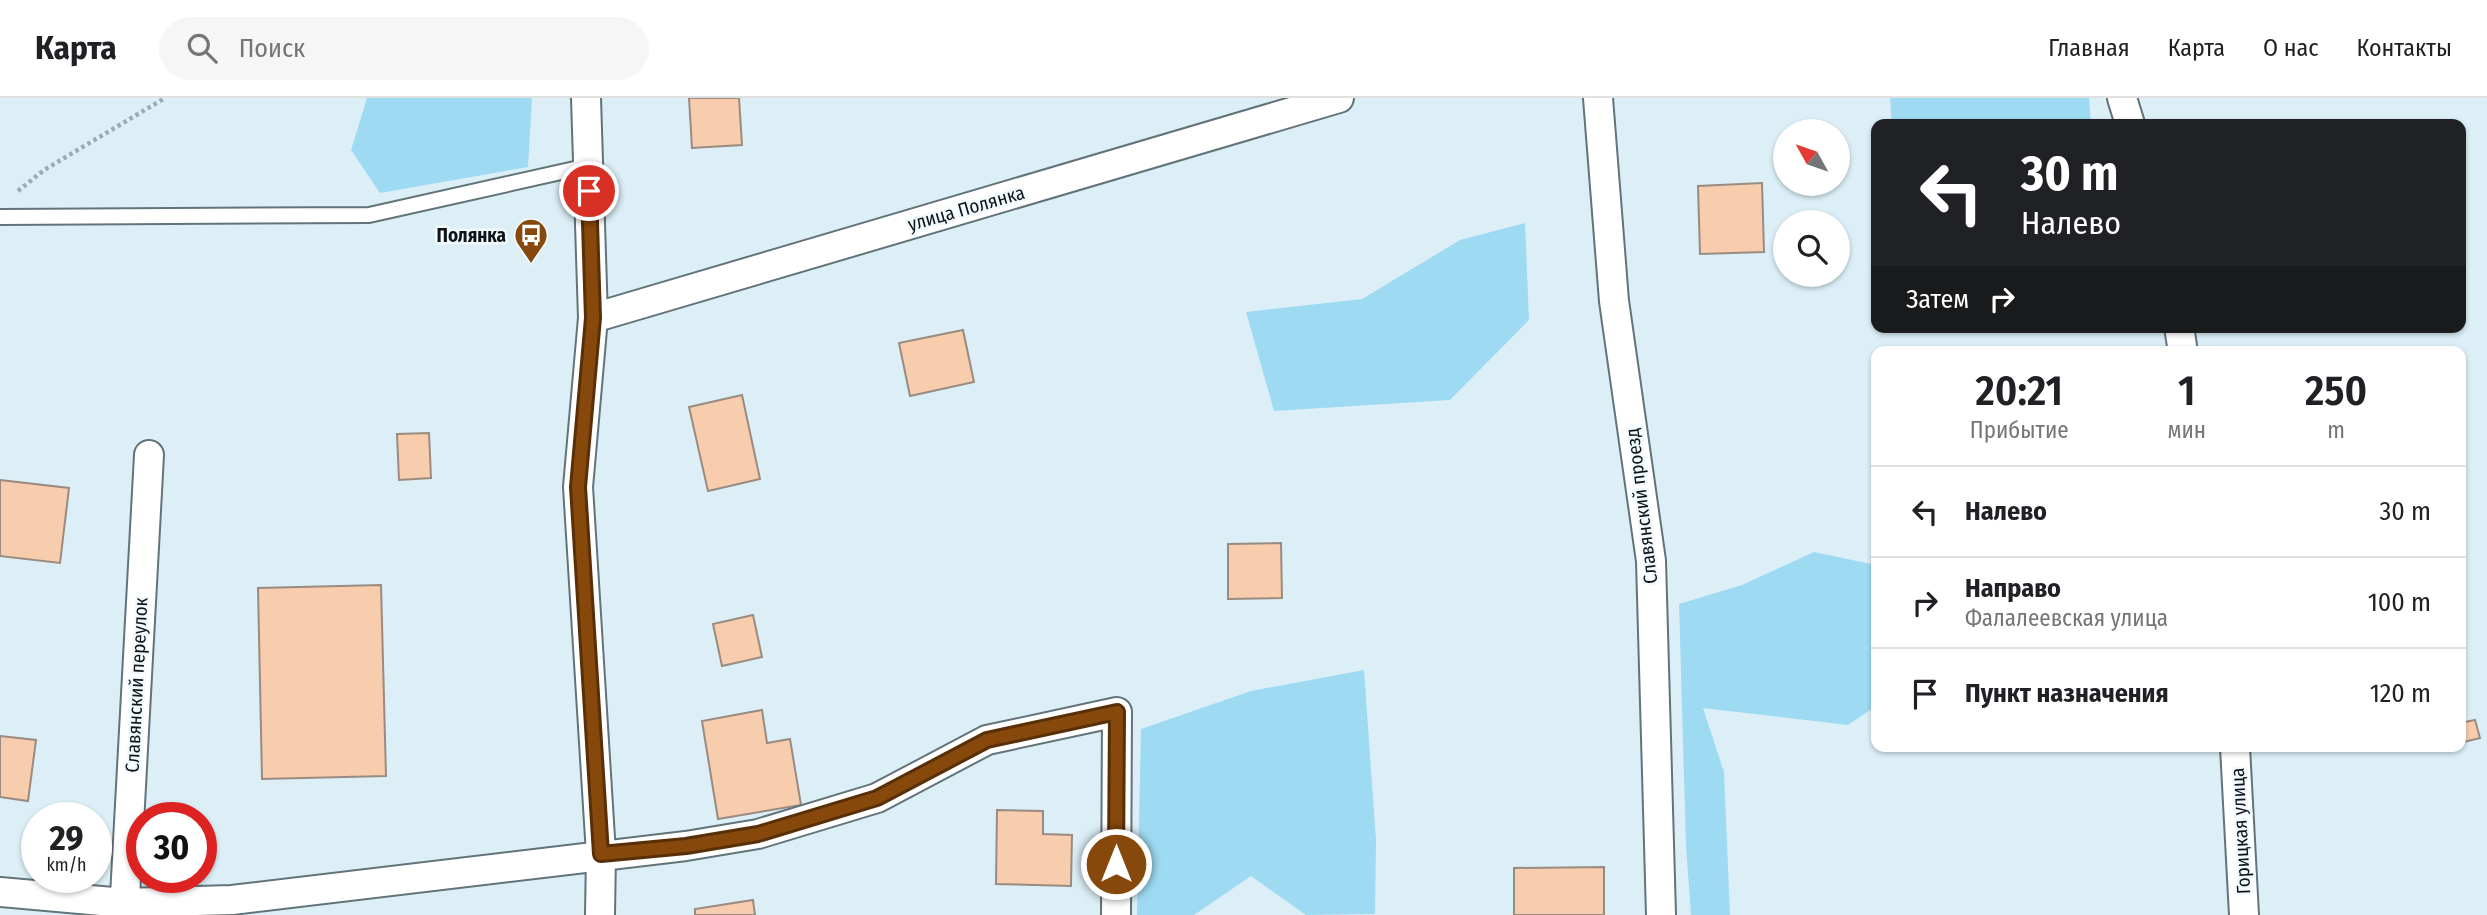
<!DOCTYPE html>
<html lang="ru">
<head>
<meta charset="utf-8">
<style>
  :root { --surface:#fff; --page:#f6f6f6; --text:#202124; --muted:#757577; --line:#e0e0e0 }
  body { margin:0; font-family:"Fira Sans Condensed",sans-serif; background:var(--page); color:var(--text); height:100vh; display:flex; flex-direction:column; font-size:26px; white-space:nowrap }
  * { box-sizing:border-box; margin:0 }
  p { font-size:23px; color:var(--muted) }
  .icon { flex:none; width:38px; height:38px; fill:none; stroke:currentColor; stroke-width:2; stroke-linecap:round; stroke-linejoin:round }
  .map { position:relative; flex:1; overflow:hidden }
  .panel { position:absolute; left:1871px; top:248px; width:595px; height:406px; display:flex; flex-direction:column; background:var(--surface); border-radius:14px; box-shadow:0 2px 5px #0004 }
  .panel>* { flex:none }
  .banner { position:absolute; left:1871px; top:21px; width:595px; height:214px; border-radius:14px; box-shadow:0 2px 5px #0004; background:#202124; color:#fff; overflow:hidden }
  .needle { width:46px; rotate:310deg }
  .controls { position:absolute; left:1773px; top:21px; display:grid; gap:14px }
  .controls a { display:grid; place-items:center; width:77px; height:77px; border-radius:50%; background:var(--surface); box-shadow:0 2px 5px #0004; font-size:35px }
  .speed { position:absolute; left:21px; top:704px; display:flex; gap:14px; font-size:35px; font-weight:700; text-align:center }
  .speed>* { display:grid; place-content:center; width:91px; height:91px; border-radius:50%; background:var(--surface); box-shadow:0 2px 5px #0004; line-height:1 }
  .speed small { font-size:18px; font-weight:400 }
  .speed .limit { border:10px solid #d22; background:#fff; color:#111 }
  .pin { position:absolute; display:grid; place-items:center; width:60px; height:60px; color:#fff; margin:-30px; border:4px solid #fff; border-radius:50%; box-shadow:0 2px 7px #0007 }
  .me { position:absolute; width:77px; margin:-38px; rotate:0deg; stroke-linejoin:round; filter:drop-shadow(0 0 5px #0008) }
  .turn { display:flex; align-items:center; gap:24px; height:147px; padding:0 35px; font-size:32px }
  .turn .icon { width:91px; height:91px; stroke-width:2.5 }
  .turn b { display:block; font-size:49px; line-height:60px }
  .then { display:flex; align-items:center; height:66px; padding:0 35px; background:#0003; gap:14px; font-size:26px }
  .eta { display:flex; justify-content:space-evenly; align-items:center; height:119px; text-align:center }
  .eta b { font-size:42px; font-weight:600; line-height:49px }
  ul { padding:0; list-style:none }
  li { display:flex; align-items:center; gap:21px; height:91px; padding:0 35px; border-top:2px solid var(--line) }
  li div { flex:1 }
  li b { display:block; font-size:26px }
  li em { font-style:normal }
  header { display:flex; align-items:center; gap:42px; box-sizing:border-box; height:98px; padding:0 35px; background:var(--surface); border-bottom:2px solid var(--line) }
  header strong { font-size:33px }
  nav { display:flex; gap:38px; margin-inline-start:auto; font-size:24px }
  .search { width:490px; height:63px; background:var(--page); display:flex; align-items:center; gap:18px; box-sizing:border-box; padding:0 24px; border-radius:38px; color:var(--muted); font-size:26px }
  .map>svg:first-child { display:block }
</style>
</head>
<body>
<header>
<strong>Карта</strong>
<div class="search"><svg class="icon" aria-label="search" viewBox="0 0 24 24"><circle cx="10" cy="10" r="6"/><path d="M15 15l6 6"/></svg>Поиск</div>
<nav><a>Главная</a><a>Карта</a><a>О нас</a><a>Контакты</a></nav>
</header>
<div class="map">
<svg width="2487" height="817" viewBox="0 0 2487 817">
  <rect width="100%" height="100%" fill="#dceff7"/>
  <path fill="#9edbf3" d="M367 0H532L528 69 380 95 351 52Z
    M1890 0H2089L2091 26H1892Z
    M1525 125 1529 222 1450 302 1274 313 1246 214 1362 201 1460 142Z
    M1814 454 1876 467V608L1848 627 1703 610 1724 674 1730 817H1691L1686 748 1679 506 1742 487Z
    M1364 572 1376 742 1375 816 1306 817 1251 778 1194 817H1137L1141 631 1251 593Z"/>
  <path fill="#f8cdad" stroke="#9a8b81" stroke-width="2" d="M689 0H739L742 47 692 50Z
    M1762 85 1764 154 1700 156 1698 88Z
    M963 232 974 284 910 298 899 245Z
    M742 297 760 381 708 393 689 309Z
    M429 335 431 380 399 382 397 336Z
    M0 382 69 390 60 465 0 458Z
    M1281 445 1282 500 1228 501V446Z
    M381 487 386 678 262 681 258 490Z
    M753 517 762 559 722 568 713 526Z
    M762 612 767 645 790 641 801 707 718 721 702 623Z
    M2475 622 2480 640 2460 645V625Z
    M0 638 36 642 28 703 0 699Z
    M997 712 1043 713V736L1072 737 1071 788 996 786Z
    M1604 769V817H1514V770Z
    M753 802 755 817H695V811Z"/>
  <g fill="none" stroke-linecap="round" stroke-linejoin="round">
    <defs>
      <path id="service" d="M0 119 369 117 588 68"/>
      <path id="minor" d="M586 0 593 220 578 389 601 756 600 817
        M1598 0 1614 203 1651 463 1661 817
        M2122 0 2130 26
        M593 220 1339 0
        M2179 229 2183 254
        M2235 649 2244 817
        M0 794 124 805 232 802 686 748 758 736 877 700 987 642 1117 614 1116 817
        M124 817 149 357"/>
    </defs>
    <use href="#service" stroke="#62737a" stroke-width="18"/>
    <use href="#minor" stroke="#62737a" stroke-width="32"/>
    <path stroke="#9caab1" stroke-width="4.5" stroke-dasharray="3.5 3.5" stroke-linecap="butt" d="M18 93 44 72 165 0"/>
    <use href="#service" stroke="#fff" stroke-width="14"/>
    <use href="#minor" stroke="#fff" stroke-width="28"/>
  </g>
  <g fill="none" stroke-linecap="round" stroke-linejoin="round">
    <defs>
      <path id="route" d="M589 93 593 220 578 389 601 756 686 748 758 736 877 700 987 642 1117 614 1116 766"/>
    </defs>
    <use href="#route" stroke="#582f07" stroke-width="18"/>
    <use href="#route" stroke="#87490b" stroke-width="12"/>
  </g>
  <defs>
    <symbol id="bus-pin" viewBox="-11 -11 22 30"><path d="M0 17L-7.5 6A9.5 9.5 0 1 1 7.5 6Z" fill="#87490b" stroke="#f2fafd"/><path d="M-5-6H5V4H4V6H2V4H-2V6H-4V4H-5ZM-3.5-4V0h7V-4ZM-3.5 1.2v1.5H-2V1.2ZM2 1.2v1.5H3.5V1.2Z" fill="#fff"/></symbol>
  </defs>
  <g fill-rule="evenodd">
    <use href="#bus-pin" x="512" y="118" width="38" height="52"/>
  </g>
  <g text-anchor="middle" stroke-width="5" stroke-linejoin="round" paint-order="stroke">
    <g font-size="19" fill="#0e1417" stroke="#f2fafd">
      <text transform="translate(966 110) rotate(-16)" y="7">улица Полянка</text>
      <text transform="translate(1641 408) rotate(-97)" y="7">Славянский проезд</text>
      <text transform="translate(136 587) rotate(-87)" y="7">Славянский переулок</text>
      <text transform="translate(2240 733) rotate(-93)" y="7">Горицкая улица</text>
    </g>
    <g font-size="19" font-weight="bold" fill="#0e1417" stroke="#f2fafd" text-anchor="end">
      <text x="506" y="144">Полянка</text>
    </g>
  </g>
</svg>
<div class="controls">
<a><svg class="needle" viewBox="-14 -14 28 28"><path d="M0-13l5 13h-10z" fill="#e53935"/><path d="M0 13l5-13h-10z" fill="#757577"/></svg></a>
<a><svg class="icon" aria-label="search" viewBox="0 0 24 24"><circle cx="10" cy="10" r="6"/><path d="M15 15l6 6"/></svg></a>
</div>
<div class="speed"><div>29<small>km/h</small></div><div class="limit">30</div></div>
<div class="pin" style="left:589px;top:93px;background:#d93025"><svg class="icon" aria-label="arrive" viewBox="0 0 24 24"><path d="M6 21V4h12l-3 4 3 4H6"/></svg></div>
<svg class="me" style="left:1116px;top:766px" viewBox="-20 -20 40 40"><circle r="17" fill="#87490b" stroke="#fff" stroke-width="3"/><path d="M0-11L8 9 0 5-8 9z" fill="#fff"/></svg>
<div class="banner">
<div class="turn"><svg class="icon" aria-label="left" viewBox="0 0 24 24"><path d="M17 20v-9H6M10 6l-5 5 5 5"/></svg><div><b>30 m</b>Налево</div></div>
<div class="then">Затем<svg class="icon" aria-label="right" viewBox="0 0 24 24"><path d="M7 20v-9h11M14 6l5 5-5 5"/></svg></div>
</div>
<section class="panel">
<div class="eta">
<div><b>20:21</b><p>Прибытие</p></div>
<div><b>1</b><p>мин</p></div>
<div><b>250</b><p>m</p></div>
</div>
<ul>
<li><svg class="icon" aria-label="left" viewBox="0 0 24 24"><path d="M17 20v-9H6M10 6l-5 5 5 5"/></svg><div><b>Налево</b></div><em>30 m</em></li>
<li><svg class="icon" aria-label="right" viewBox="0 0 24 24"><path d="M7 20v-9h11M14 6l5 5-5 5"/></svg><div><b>Направо</b><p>Фалалеевская улица</p></div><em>100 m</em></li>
<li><svg class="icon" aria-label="arrive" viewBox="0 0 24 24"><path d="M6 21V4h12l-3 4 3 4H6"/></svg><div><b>Пункт назначения</b></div><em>120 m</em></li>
</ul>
</section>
</div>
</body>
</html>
